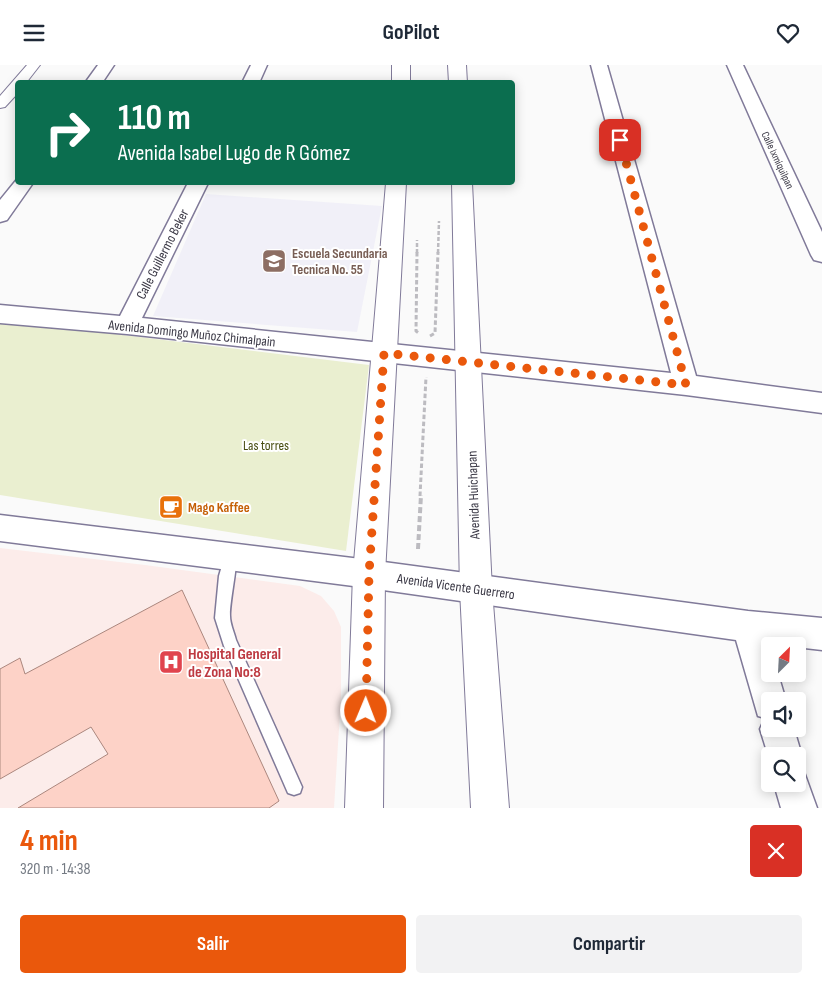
<!DOCTYPE html>
<html lang="es">
<head>
<meta charset="utf-8">
<style>
  :root { --surface:#fff; --page:#f2f2f3; --text:#1f2937; --muted:#747a83; --accent:#ea580c }
  body { margin:0; font-family:"Sofia Sans Condensed",sans-serif; background:var(--page); color:var(--text); height:100vh; display:flex; flex-direction:column; font-size:19px; white-space:nowrap }
  * { box-sizing:border-box; margin:0 }
  p { font-size:16px; color:var(--muted) }
  .icon { flex:none; width:28px; height:28px; fill:none; stroke:currentColor; stroke-width:2; stroke-linecap:round; stroke-linejoin:round }
  .map { position:relative; height:743px; overflow:hidden }
  .panel { display:flex; flex-direction:column; background:var(--surface); flex:1 }
  .panel>* { flex:none }
  .top-card { position:absolute; left:15px; top:15px; width:500px; height:105px; border-radius:5px; box-shadow:0 2px 12px #0003; background:#0b6e4f; color:#fff; overflow:hidden }
  .needle { width:32px; rotate:24deg }
  .buttons { position:absolute; left:761px; top:572px; display:grid; gap:10px }
  .buttons a { display:grid; place-items:center; width:45px; height:45px; border-radius:5px; background:var(--surface); box-shadow:0 2px 12px #0003; font-size:25px }
  .pin { position:absolute; display:grid; place-items:center; width:42px; height:42px; color:#fff; margin:-21px; border-radius:10px; box-shadow:0 2px 8px #0006 }
  .me { position:absolute; width:55px; margin:-28px; rotate:1deg; stroke-linejoin:round; filter:drop-shadow(0 0 4px #0008) }
  .turn { display:flex; align-items:center; gap:18px; height:105px; padding:0 20px; font-size:22px }
  .turn .icon { width:65px; height:65px; stroke-width:2.5 }
  .turn b { display:block; font-size:35px; line-height:42px }
  .round { display:grid; place-items:center; flex:none; width:52px; height:52px; border-radius:5px; background:var(--page) }
  .overview { display:flex; align-items:center; justify-content:space-between; height:85px; padding:0 20px }
  h1 { font-size:30px; font-weight:700; line-height:38px; color:var(--accent) }
  .action { display:flex; gap:10px; margin-top:auto; padding:10px 20px }
  .action a { flex:1; height:58px; border-radius:5px; background:var(--accent); color:#fff; font-size:20px; font-weight:700; line-height:58px; text-align:center }
  .action a+a { background:var(--page); color:var(--text) }
  header { display:flex; justify-content:space-between; align-items:center; height:65px; padding:0 20px; background:var(--surface); font-size:22px; font-weight:700 }
  .map>svg:first-child { display:block }
</style>
</head>
<body>
<header><svg class="icon" aria-label="menu" viewBox="0 0 24 24"><path d="M4 6h16M4 12h16M4 18h16"/></svg>GoPilot<svg class="icon" aria-label="heart" viewBox="0 0 24 24"><path d="M12 20l-8-8c-3-5 5-10 8-4 3-6 11-1 8 4z"/></svg></header>
<div class="map">
<svg width="822" height="743" viewBox="0 0 822 743">
  <rect width="100%" height="100%" fill="#fafafa"/>
  <path fill="#f1f0f8" d="M206 129 382 141 357 267 153 251Z"/>
  <path fill="#fcecea" d="M0 483 145 500 300 521 321 531 334 546 341 562V632L334 743H0Z"/>
  <path fill="#eaefd0" d="M0 255 369 300 346 486 0 430Z"/>
  <path fill="#fdd2c7" stroke="#ab877e" d="M182 525 279 736 269 743H18L108 689 91 662 0 714V604L20 593 25 609Z"/>
  <g fill="none" stroke-linecap="round" stroke-linejoin="round">
    <defs>
      <path id="service" d="M231 485 236 487C239 494 229 539 230 551 230 559 234 567 236 575L302 722 300 728 294 730 288 728 224 581 215 553 219 511 226 487Z"/>
      <path id="pedestrian" d="M27 0H40L26 18H18V28L5 42 0 43V31Z"/>
      <path id="minor" d="M98 0H114L102 18H85Z
        M251 0H267L259 18H242Z
        M591 0H607L696 311 822 328V348L686 330 127 269 0 258V240L120 251 188 118H208L142 253 671 308Z
        M727 0H743L822 167V197L814 195 811 190Z
        M18 113V118H33L7 155 0 157V135Z
        M0 450 369 495 748 546 822 553V585L769 579 770 609H778L786 636H770V664H794L802 691 798 702V691H770V696L760 664 765 653 758 651 736 575 369 523 0 476Z
        M798 704 804 707 817 743H781L774 719H798Z"/>
      <path id="tertiary" d="M392 0H410V18H392Z
        M448 0H466L467 18H449Z
        M386 118H406L385 509 383 743H345L353 509Z
        M452 118H472L492 525 509 743H471L460 525Z"/>
    </defs>
    <use href="#service" stroke="#807a99" stroke-width="3"/>
    <use href="#pedestrian" stroke="#807a99" stroke-width="2"/>
    <use href="#minor" stroke="#807a99" stroke-width="3"/>
    <use href="#tertiary" stroke="#807a99" stroke-width="2"/>
    <path stroke="#bcbbc0" stroke-width="2.5" stroke-dasharray="4 2" stroke-linecap="butt" d="M417 188V175
      M438 188 439 156"/>
    <path stroke="#bcbbc0" stroke-width="3" stroke-dasharray="4.5 2.5" stroke-linecap="butt" d="M417 187 416 266 420 269
      M430 271 435 268 438 187
      M420 431 426 312"/>
    <path stroke="#bcbbc0" stroke-width="4" stroke-dasharray="6 3" stroke-linecap="butt" d="M418 484 421 430"/>
    <use href="#service" fill="#fff" fill-rule="evenodd"/>
    <use href="#pedestrian" fill="#fff" fill-rule="evenodd"/>
    <use href="#minor" fill="#fff" fill-rule="evenodd"/>
    <use href="#tertiary" fill="#fff" fill-rule="evenodd"/>
  </g>
  <g fill="none" stroke-linecap="round" stroke-linejoin="round">
    <path stroke="#ea580c" stroke-width="9" stroke-dasharray="0 16.2" d="M366 646 369 509 384 288 686 320 620 75"/>
  </g>
  <defs>
    <symbol id="school-square" viewBox="-11 -11 22 22"><rect x="-9" y="-9" width="18" height="18" rx="4" fill="#8d6e63" stroke="#fff"/><path d="M0-5L7-2L0 1L-7-2ZM-4 1L0 2.5L4 1V4Q0 6-4 4Z" fill="#fff"/></symbol>
    <symbol id="cafe-square" viewBox="-11 -11 22 22"><rect x="-9" y="-9" width="18" height="18" rx="4" fill="#e8710a" stroke="#fff"/><path d="M-5.5-4.5H6V0H3Q3 3.5 0 3.5H-2.5Q-5.5 3.5-5.5 0ZM3-3.2v2h1.7v-2ZM-6 4.5H4V6H-6Z" fill="#fff"/></symbol>
    <symbol id="hospital-square" viewBox="-11 -11 22 22"><rect x="-9" y="-9" width="18" height="18" rx="4" fill="#e0444e" stroke="#fff"/><path d="M-5-5h3v3.5h4V-5h3V5h-3V1.5h-4V5h-3Z" fill="#fff"/></symbol>
  </defs>
  <g fill-rule="evenodd">
    <use href="#school-square" x="260" y="182" width="28" height="28"/>
    <use href="#cafe-square" x="157" y="428" width="28" height="28"/>
    <use href="#hospital-square" x="157" y="583" width="28" height="28"/>
  </g>
  <g text-anchor="middle" stroke-width="4" stroke-linejoin="round" paint-order="stroke">
    <g font-size="11" fill="#3a3845" stroke="#fff">
      <text transform="translate(778 95) rotate(65)" y="4">Calle Ixmiquilpan</text>
    </g>
    <g font-size="14" font-weight="bold" fill="#785e54" stroke="#fff" text-anchor="start">
      <text x="292" y="193">Escuela Secundaria<tspan x="292" dy="16">Tecnica No. 55</tspan></text>
    </g>
    <g font-size="14" fill="#3a3845" stroke="#fff">
      <text transform="translate(162 189) rotate(-63)" y="5">Calle Guillermo Beker</text>
      <text transform="translate(192 268) rotate(6)" y="5">Avenida Domingo Muñoz Chimalpain</text>
      <text transform="translate(473 430) rotate(-92)" y="5">Avenida Huichapan</text>
      <text transform="translate(456 521) rotate(8)" y="5">Avenida Vicente Guerrero</text>
    </g>
    <g font-size="14" fill="#474d11" stroke="#fff">
      <text x="266" y="385">Las torres</text>
    </g>
    <g font-size="14" font-weight="bold" fill="#c56008" stroke="#fff" text-anchor="start">
      <text x="188" y="447">Mago Kaffee</text>
    </g>
    <g font-size="16" font-weight="bold" fill="#be3a42" stroke="#fff" text-anchor="start">
      <text x="188" y="594">Hospital General<tspan x="188" dy="18">de Zona No:8</tspan></text>
    </g>
  </g>
</svg>
<div class="buttons">
<a><svg class="needle" viewBox="-14 -14 28 28"><path d="M0-13l5 13h-10z" fill="#e53935"/><path d="M0 13l5-13h-10z" fill="#747a83"/></svg></a>
<a><svg class="icon" aria-label="sound" viewBox="0 0 24 24"><path d="M4 9h4l5-4v14l-5-4H4zM17 9q2 3 0 6"/></svg></a>
<a><svg class="icon" aria-label="search" viewBox="0 0 24 24"><circle cx="10" cy="10" r="6"/><path d="M15 15l6 6"/></svg></a>
</div>
<div class="pin" style="left:620px;top:75px;background:#d93025"><svg class="icon" aria-label="arrive" viewBox="0 0 24 24"><path d="M6 21V4h12l-3 4 3 4H6"/></svg></div>
<svg class="me" style="left:366px;top:646px" viewBox="-20 -20 40 40"><circle r="17" fill="#ea580c" stroke="#fff" stroke-width="3"/><path d="M0-11L8 9 0 5-8 9z" fill="#fff"/></svg>
<div class="top-card">
<div class="turn"><svg class="icon" aria-label="right" viewBox="0 0 24 24"><path d="M7 20v-9h11M14 6l5 5-5 5"/></svg><div><b>110 m</b>Avenida Isabel Lugo de R Gómez</div></div>
</div>
</div>
<section class="panel">
<div class="overview"><div><h1>4 min</h1><p>320 m · 14:38</p></div><a class="round" style="background:#d93025;color:#fff"><svg class="icon" aria-label="close" viewBox="0 0 24 24"><path d="M6 6l12 12M18 6L6 18"/></svg></a></div>
<div class="action"><a>Salir</a><a>Compartir</a></div>
</section>
</body>
</html>
